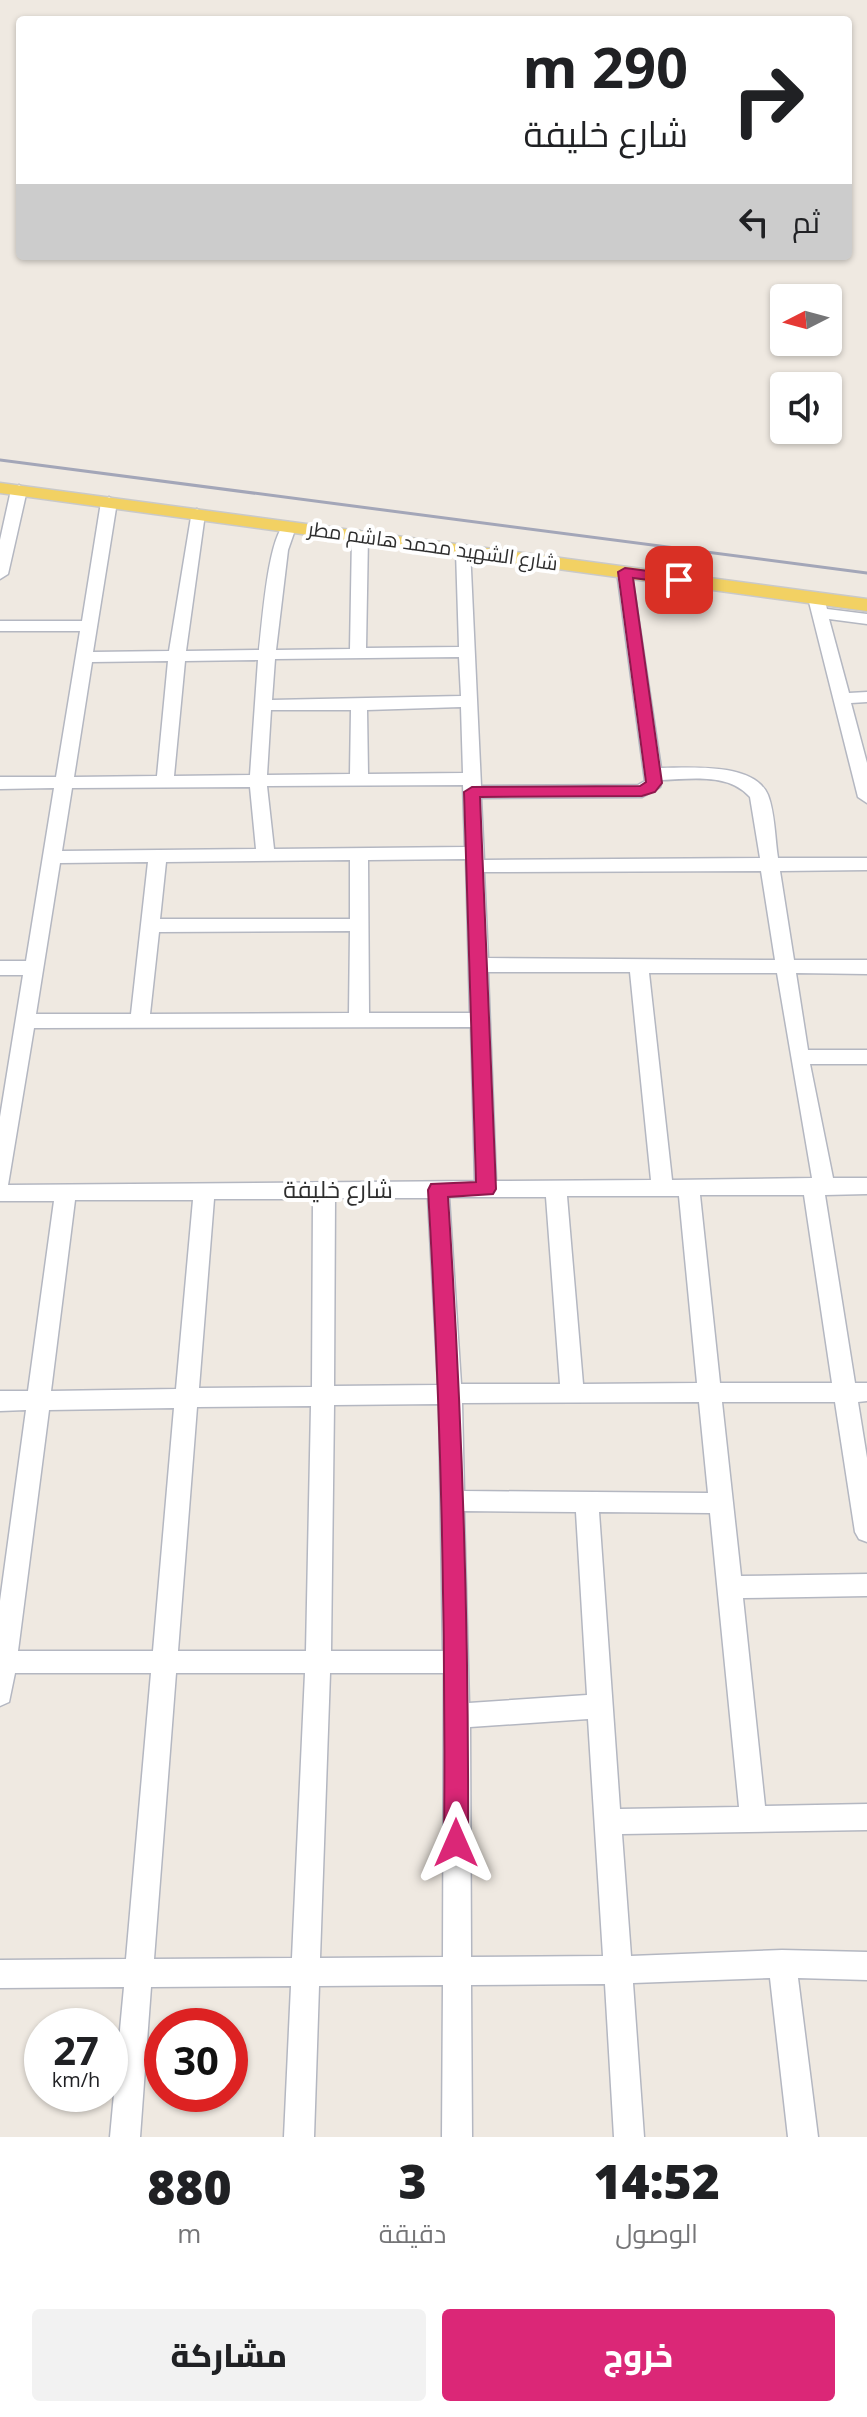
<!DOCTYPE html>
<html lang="ar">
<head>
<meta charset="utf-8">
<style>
  :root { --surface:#fff; --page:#f2f2f2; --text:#202124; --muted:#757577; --accent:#db2777 }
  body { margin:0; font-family:"Open Sans",Cairo,sans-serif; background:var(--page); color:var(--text); direction:rtl; height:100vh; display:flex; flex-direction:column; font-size:30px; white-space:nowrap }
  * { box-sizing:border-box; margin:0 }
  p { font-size:26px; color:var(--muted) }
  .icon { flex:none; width:44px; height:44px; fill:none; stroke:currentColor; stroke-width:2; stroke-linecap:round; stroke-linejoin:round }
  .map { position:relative; height:2137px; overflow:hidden; direction:ltr }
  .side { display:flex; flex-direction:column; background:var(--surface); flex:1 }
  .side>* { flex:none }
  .banner { position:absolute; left:16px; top:16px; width:836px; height:244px; border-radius:8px; box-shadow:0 2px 6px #0004; direction:rtl; background:#fff; color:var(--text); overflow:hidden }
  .needle { width:52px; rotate:264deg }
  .fabs { position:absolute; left:770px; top:284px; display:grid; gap:16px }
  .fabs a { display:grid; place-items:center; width:72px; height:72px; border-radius:8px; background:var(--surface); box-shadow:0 2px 6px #0004; font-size:40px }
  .speed { position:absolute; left:24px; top:2008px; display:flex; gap:16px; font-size:40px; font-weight:700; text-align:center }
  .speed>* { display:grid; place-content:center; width:104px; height:104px; border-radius:50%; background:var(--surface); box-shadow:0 2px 6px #0004; line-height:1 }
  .speed small { font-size:20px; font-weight:400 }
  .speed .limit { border:12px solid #d22; background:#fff; color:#111 }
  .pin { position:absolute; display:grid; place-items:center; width:68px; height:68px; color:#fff; margin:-34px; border-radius:16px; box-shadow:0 4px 12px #0006 }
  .me { position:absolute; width:88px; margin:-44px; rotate:0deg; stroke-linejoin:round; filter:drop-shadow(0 0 6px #0008) }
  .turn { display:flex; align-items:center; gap:28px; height:168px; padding:0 32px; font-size:36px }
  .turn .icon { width:104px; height:104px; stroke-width:2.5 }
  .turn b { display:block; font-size:56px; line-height:68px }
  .then { display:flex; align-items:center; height:76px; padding:0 32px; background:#0003; gap:16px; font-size:30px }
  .eta { display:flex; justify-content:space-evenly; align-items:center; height:136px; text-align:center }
  .eta b { font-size:48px; font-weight:800; line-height:56px }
  .action { display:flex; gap:16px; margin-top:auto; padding:16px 32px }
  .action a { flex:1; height:92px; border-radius:8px; background:var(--accent); color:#fff; font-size:32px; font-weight:800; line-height:92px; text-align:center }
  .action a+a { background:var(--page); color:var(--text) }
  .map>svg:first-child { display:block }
</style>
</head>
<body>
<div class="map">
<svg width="867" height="2137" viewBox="0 0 867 2137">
  <rect width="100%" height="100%" fill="#efe9e1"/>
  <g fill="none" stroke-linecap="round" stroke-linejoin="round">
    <defs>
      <path id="minor" d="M19 485 27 490 8 574 0 579V540L11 490Z
        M109 497 117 502 93 652 169 651 192 511 197 509 205 514 186 651 259 650C262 627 268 529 288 522L296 527 288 550 276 650 350 649 352 536 360 531 368 536 366 648 459 647 456 551 464 546 470 548 481 786 638 785 645 781 617 572 619 569H631L661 768C689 768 754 762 768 795 775 813 775 839 778 858H867V870L780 871 794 960H867V974L796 973 808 1050H867V1064H810L833 1178H867V1194L825 1195 855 1383H867V1401L858 1402 867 1458V1542L859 1539 855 1532 835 1402H722L741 1576 867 1574V1596L743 1598 765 1806 867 1804V1830L622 1834 631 1956 782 1950 867 1952V1980L798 1978 818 2137H788L770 1978 633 1983 644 2137H614L605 1984 471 1985 472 2137H442L443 1985 319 1986 314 2137H284L291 1986 151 1987 140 2137H110L124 1987 0 1988V1960L126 1959 151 1673H15L9 1702 0 1706V1601L26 1410 0 1411V1391H28L54 1201H0V1117L23 975H0V961H26L54 788 0 789V777H56L80 631H0V621H82L101 502ZM459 657 461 696 272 700 275 659ZM258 660 250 775 174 776 185 661ZM168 661 157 776 74 777 92 662ZM461 707 463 773 368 774 367 710ZM271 710H351L350 774 267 775ZM662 780C692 779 728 773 750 797L760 858 484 860 481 798 642 797 660 787ZM463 785 465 847 274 849 267 786ZM250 787 256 849 62 851 72 788ZM466 859 470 1013H369L368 860ZM350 860V919H160L166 862ZM148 862 131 1014H36L60 863ZM761 871 775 960 488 958 484 872ZM350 931 349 1013 150 1014 159 932ZM488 972H630L651 1180 496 1181ZM649 973H777L812 1178 672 1180ZM471 1027 475 1181 8 1185 34 1028ZM700 1195H804L832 1383H720ZM567 1196H679L697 1383 583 1384ZM449 1197H546L560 1384H461ZM335 1198H428L438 1385 334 1386ZM214 1199H313L312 1387 199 1388ZM75 1200H193L176 1389 51 1391ZM699 1402 708 1493 464 1491 462 1403ZM439 1404 443 1651H331L334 1405ZM311 1406 306 1651H178L197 1407ZM174 1408 153 1651H18L49 1410ZM464 1511 576 1512 587 1695 469 1703ZM599 1512 710 1513 739 1807 620 1809ZM176 1673H305L292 1958 154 1959ZM330 1673H444L443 1957 320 1958ZM588 1719 603 1956 471 1957 470 1727Z
        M816 593 824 598 827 609 867 614V624L829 619 849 693 867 692V702L851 703 867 763V803L858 797 808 598Z"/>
      <path id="major" d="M0 483 867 599V611L0 493Z"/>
    </defs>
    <use href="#minor" stroke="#b4b7c1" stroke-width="3"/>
    <use href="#major" stroke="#c9c9c9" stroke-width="3"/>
    <use href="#minor" fill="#fff" fill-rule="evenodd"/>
    <use href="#major" fill="#f2d163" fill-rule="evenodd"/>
    <path stroke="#a3a6b8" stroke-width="3" d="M0 460 867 573"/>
  </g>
  <path fill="#db2777" stroke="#8e194d" stroke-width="2" d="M625 568 679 575 686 580 679 584 633 578 662 783 655 792 642 796 480 797 496 1189 493 1194 448 1197C462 1412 469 1628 468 1843L465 1852 456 1855 448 1852 444 1843C446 1625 441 1407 428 1190L431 1184 476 1182 464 792 472 787 640 786 646 782 618 572Z"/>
  <g text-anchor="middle" stroke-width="8" stroke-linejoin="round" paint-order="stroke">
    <g font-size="20" fill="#2e2e2e" stroke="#fff">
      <text transform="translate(433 546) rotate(8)" y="7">شارع الشهيد محمد هاشم مطر</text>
    </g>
    <g font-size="24" fill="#2e2e2e" stroke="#fff">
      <text x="338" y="1198">شارع خليفة</text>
    </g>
  </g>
</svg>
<div class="fabs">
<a><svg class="needle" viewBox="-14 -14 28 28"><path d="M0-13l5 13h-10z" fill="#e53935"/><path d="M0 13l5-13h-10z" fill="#757577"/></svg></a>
<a><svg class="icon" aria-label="sound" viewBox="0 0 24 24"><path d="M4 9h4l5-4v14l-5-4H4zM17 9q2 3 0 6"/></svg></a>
</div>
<div class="speed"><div>27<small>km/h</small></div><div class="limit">30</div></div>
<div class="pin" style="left:679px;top:580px;background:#d93025"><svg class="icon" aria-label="arrive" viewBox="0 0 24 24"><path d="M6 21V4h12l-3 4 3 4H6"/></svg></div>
<svg class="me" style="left:456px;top:1843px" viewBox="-20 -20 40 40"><path d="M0-17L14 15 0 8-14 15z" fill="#db2777" stroke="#fff" stroke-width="4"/></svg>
<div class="banner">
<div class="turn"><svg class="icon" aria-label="right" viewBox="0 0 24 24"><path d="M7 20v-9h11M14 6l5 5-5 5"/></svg><div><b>290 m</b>شارع خليفة</div></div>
<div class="then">ثم<svg class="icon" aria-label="left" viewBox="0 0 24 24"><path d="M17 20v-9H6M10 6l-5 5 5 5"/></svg></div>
</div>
</div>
<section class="side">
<div class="eta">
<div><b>14:52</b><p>الوصول</p></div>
<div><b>3</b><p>دقيقة</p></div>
<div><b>880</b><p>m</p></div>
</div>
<div class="action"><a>خروج</a><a>مشاركة</a></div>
</section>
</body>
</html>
